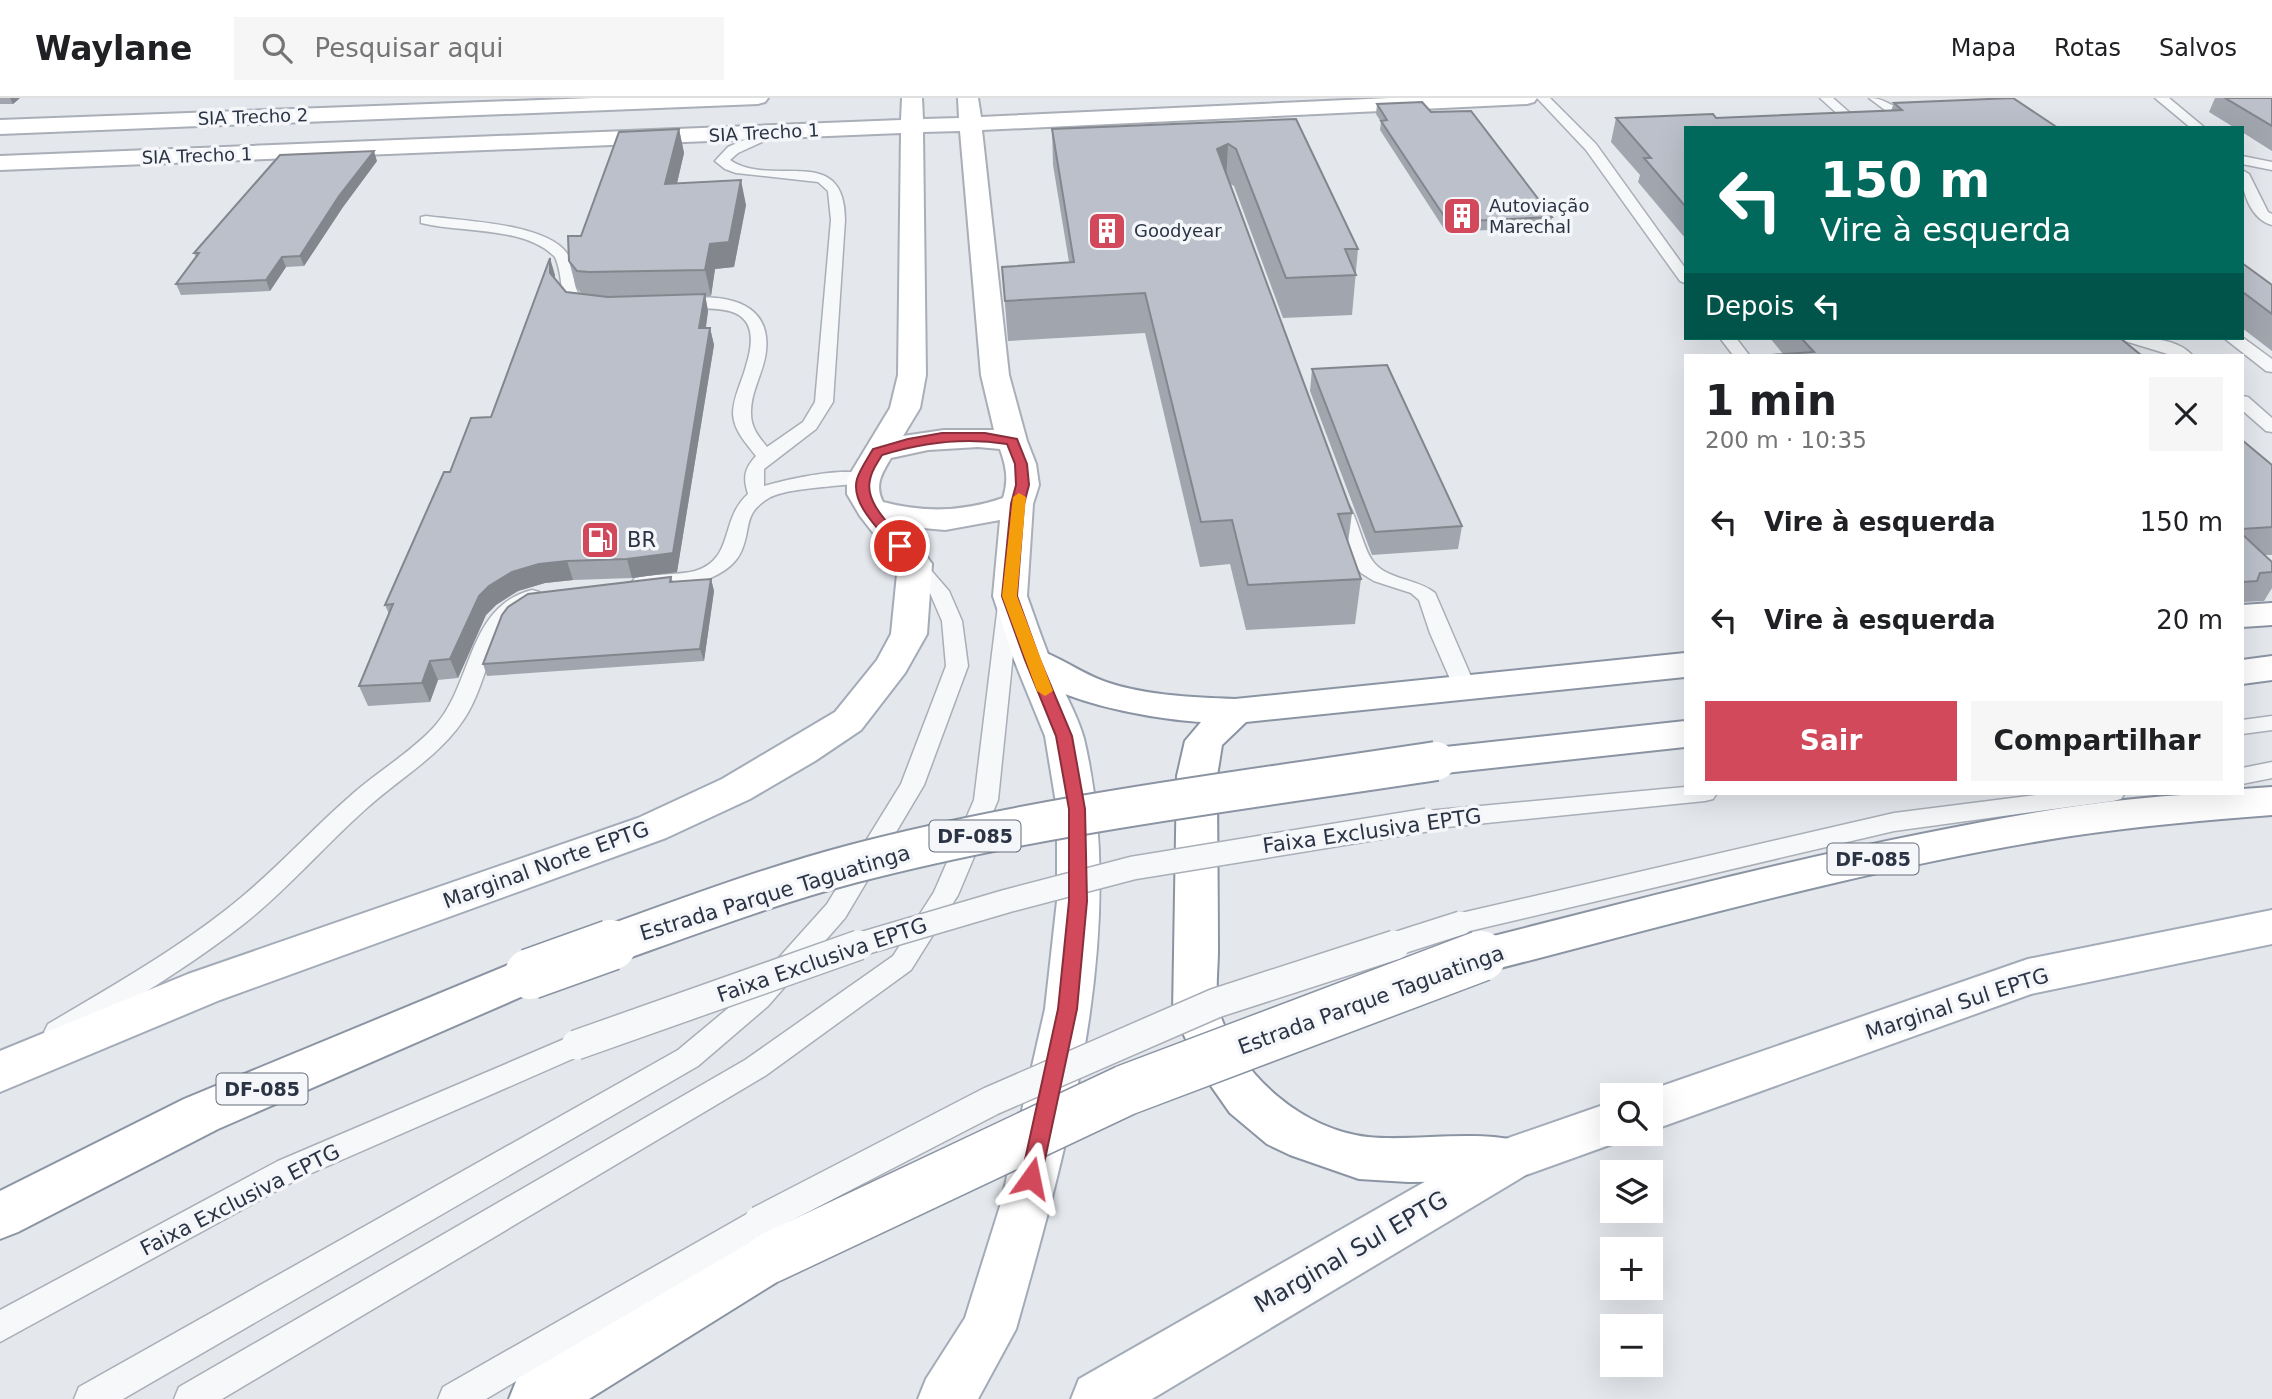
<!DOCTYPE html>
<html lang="pt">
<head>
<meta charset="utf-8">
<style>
  :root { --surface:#fff; --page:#f6f6f6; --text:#202124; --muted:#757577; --line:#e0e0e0; --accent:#d1495b }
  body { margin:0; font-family:"DejaVu Sans",sans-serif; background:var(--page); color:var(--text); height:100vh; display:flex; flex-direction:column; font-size:26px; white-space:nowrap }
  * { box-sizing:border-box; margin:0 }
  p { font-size:23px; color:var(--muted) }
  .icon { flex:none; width:38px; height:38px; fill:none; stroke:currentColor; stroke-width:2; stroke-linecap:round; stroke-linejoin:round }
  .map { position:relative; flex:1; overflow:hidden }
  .details { position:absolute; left:1684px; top:256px; width:560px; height:441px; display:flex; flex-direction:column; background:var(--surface); border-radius:0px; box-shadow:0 7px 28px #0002 }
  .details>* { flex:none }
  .guide { position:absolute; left:1684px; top:28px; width:560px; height:214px; border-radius:0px; box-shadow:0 7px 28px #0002; background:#00695c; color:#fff; overflow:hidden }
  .controls { position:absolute; left:1600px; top:985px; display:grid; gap:14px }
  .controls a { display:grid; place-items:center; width:63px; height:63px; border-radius:0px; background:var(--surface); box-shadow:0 7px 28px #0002; font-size:35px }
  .pin { position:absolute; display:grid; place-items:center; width:60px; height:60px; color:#fff; margin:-30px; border:4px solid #fff; border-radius:50%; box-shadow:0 2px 7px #0007 }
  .me { position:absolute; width:77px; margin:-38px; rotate:12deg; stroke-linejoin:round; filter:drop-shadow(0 0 5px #0008) }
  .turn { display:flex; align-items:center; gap:24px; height:147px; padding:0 21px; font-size:32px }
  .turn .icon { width:91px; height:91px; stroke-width:2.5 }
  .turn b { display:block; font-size:49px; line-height:60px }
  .then { display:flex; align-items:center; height:66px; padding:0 21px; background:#0003; gap:14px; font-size:26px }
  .round { display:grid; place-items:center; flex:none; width:74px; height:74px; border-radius:0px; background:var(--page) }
  .summary { display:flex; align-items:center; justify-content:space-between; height:119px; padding:0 21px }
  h1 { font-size:42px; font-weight:700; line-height:52px }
  .button { display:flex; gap:14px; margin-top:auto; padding:14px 21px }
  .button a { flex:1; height:80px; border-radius:0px; background:var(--accent); color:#fff; font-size:28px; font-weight:700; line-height:80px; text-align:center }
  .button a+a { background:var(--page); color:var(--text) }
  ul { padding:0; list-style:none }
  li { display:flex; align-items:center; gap:21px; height:98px; padding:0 21px }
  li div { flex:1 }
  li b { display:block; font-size:26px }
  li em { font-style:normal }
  header { display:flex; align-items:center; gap:42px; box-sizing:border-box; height:98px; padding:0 35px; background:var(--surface); border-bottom:2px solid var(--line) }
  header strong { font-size:33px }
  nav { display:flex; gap:38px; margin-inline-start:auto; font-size:24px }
  .search { width:490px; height:63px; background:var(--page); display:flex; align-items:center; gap:18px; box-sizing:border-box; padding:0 24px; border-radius:0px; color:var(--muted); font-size:26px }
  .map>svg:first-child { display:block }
</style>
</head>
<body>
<header>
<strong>Waylane</strong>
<div class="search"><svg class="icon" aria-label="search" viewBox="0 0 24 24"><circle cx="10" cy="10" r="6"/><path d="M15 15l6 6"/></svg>Pesquisar aqui</div>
<nav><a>Mapa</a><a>Rotas</a><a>Salvos</a></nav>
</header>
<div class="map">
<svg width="2272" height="1301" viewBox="0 0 2272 1301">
  <rect width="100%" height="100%" fill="#e4e7ec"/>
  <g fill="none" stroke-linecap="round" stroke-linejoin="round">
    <defs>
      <path id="lane" d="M1537 0H1550L1596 46 1685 170V185L1680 183 1586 52Z
        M1820 0H1833L1867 30H1853Z
        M1869 0C1882 0 1886 5 1897 9 1907 12 1918 10 1926 16L1920 20 1889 15Z
        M2155 0H2169L2205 30H2191Z
        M770 31 775 32V38L738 55 730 62C772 91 845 43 845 122L833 304 816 331 764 371V388C784 382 858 364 872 381 866 389 791 387 769 400 742 416 752 430 741 454 727 485 665 496 635 488L632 484 635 480C654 475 675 478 695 473 735 461 719 422 748 396 743 380 744 371 756 358 746 345 734 333 733 316 733 299 742 284 746 268 766 205 721 209 676 212L670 210 668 207 670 204C710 194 772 197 766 253 764 274 750 294 751 316 751 330 759 339 767 349L803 324 815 304 831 122 828 93 818 84 736 75 725 71 715 63 728 49Z
        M2242 58 2272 64V72L2242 66Z
        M2242 72 2249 76 2268 114 2272 116V127C2250 121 2241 92 2242 72Z
        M426 118C462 123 543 125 566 154 576 166 571 182 578 195L601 208 593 213C550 202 568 190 555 159 525 128 461 135 421 125V119Z
        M2242 239 2272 261V274L2266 273 2224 240Z
        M1720 240H1736L1749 257H1733Z
        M2123 240C2144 239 2177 240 2192 257H2171L2125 243Z
        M2242 298 2248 299 2272 320V334L2266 333 2242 312Z
        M1339 399C1355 403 1361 447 1372 462 1385 482 1417 480 1435 495L1476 590 1473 595H1457L1454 590 1430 535 1419 502 1411 495 1374 483 1361 475 1347 455 1330 405Z
        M915 460 922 462 949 493 962 523 968 568 924 687 845 820 768 908 698 968 123 1301H74L79 1289 678 952 750 892 827 806 901 686 946 568 942 523 930 495 905 466 908 462Z
        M532 492 539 494 542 498C534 509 516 512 506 527 486 557 483 595 462 624 438 659 399 681 368 709 326 746 289 790 245 825 189 869 128 905 68 942L58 945 48 942 44 934 48 926C109 890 171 855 227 811 270 778 307 736 348 700 375 675 409 656 434 629 473 587 467 508 532 492Z
        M1008 501 1015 503 1018 507 998 702 958 797 911 872 765 978 222 1301H174L179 1289 745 962 893 858 934 794 974 702 998 507 1001 503Z
        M2272 618V632L2242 636V622Z
        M2272 664V680L2242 686V670Z
        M1685 689V695H1717L1713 701 1705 703 1427 731 1419 728 1415 722 1419 716 1427 713Z
        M2052 695H2125L2121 701 2113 703 1894 733 1461 835 1452 832 1448 825 1452 818 1461 815 1894 715Z
        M576 936 586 939 590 947 586 955 298 1081 0 1244V1212L278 1063Z
        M759 1109 770 1113 774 1123 770 1133 486 1301H438L443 1289Z"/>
      <path id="secondary" d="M593 0H768L765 4 758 6 0 36V22Z
        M902 0H922L923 21 959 20 958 0H978L981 19 1390 0H1537L1534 4 1527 6 982 32 1009 277 1027 343 1036 366 1039 387 1033 406 1027 498 1022 505 1010 508 998 505 993 498 1000 422 945 432 901 428 932 466 927 473 915 476 903 473 860 418 847 396V381L890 310 898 277 901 35 0 72V58L901 22ZM960 33 981 277 994 332H944L903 338 920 310 926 277 923 34ZM978 349 1000 351C1006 368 1009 382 1003 400 963 414 924 415 883 404 874 387 882 375 891 360L928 352Z"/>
      <path id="primary" d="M915 456 927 459 932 466 927 536 905 575 861 632 815 663 750 701 666 740 220 902 0 994V953L188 876 638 720 722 681 835 614 877 562 891 536 898 466 903 459Z
        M1010 488 1022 491 1027 498C1036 523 1044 548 1055 573 1064 595 1078 618 1084 641 1129 831 1068 1047 1016 1231L978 1301H918L926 1281 965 1220 1001 1105 1045 911 1057 803V711L1045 638 1014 562 993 498 998 491Z
        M2272 812V846L2031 896 1650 1033V998H1633L2028 861Z
        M1612 1004V1036H1631L1629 1040 1526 1077 1152 1301H1071L1079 1281 1491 1046Z"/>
      <path id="highway" d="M2272 505V527L2242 529V507Z
        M1032 550C1058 557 1080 575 1106 584 1147 598 1192 599 1235 601L1685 555V579L1246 624 1222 647 1217 678C1217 736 1218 795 1218 853 1218 872 1214 899 1220 917 1242 979 1302 1031 1368 1039 1417 1044 1483 1030 1527 1046L1534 1061 1527 1076 1509 1083 1408 1084 1359 1081 1290 1057 1267 1046 1230 1015 1202 975 1173 914 1177 678 1185 643 1201 624C1154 621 1041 603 1014 562L1019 554Z
        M2272 558V582L2242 586V562Z
        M1685 623V649L1436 676 1422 672 1417 663 1422 654 1436 650Z
        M2272 689V717C2205 722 2138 728 2071 738 1871 769 1676 825 1481 875L1465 870 1459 858 1465 846 1481 841C1629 804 1776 765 1926 735 2030 714 2136 695 2242 695V691Z
        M530 858 546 864 552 876 546 888 218 1031 18 1134 0 1141V1093L184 1001Z
        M770 1136 788 1143 796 1160 788 1177 589 1301H509L517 1281 752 1143Z"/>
    </defs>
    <use href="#lane" stroke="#a9aeb7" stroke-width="3"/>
    <use href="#secondary" stroke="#a9aeb7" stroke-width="4"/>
    <use href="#primary" stroke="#a3abb8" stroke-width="4"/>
    <use href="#highway" stroke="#8b94a3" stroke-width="4"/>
    <use href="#lane" fill="#f7f8fa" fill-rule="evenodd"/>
    <use href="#secondary" fill="#fff" fill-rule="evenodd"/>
    <use href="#primary" fill="#fff" fill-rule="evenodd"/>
    <use href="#highway" fill="#fff" fill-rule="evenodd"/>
    <defs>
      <path id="lane-bridge-far1" d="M854 848 1007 803 1133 770 1427 722
        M1389 848 1461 825"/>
      <path id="lane-bridge" d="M576 947 859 847
        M759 1123 991 1003 1216 905 1395 847"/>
      <path id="highway-bridge-far1" d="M606 848C687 819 769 788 852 766 1043 716 1241 693 1436 663"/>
      <path id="highway-bridge" d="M530 876 611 847
        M770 1160 1126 992 1481 858"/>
    </defs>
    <use href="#lane-bridge-far1" stroke="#a9aeb7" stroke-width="26" stroke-linecap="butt"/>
    <use href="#lane-bridge" stroke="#a9aeb7" stroke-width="32" stroke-linecap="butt"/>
    <use href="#highway-bridge-far1" stroke="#8b94a3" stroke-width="42" stroke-linecap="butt"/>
    <use href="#highway-bridge" stroke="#8b94a3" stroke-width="53" stroke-linecap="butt"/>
    <use href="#lane-bridge-far1" stroke="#f7f8fa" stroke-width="23"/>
    <use href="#lane-bridge" stroke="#f7f8fa" stroke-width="29"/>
    <use href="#highway-bridge-far1" stroke="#fff" stroke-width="38"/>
    <use href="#highway-bridge" stroke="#fff" stroke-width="50"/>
  </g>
  <path fill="#a1a5ae" d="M0 0H20L13 6H0Z
    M2215 0H2272V53L2242 34V30H2235L2209 14Z
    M1894 5 2058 30H1685V140L1638 84 1640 77 1611 44 1616 20H1716L1891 13Z
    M1377 6 1431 14 1552 119 1551 129 1446 134 1380 32 1381 24 1376 16Z
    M1296 21 1358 151 1352 217 1283 220 1234 88 1229 85 1352 415 1348 445 1361 481 1355 526 1246 532 1230 466 1200 469 1145 235 1008 243 1002 169 1069 164 1053 67 1052 31Z
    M679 31 684 55 677 85 746 107 734 169 715 171 711 198H705L708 213 706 230H710L714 247 677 474 632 480 573 482 545 485 518 493 496 507 486 517 458 580 438 582 430 604 368 608 359 588 389 516 385 507 491 319 555 177V180L566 194 581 195 576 189 569 163 581 138Z
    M377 63 343 109 304 168 286 169 270 193 181 197 176 186 196 159 194 155Z
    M2242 165 2272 187V253L2242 230Z
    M1770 240H2120L1783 256Z
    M1312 271 1462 428 1458 451 1372 457 1310 293Z
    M2242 342 2272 367V457H2264L2272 464V490L2264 503 2244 504 2242 508Z
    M671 479 673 484 711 481 714 493 704 563 487 578 483 566Z"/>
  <path fill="#83868d" d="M10 0H20L13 6Z
    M679 31 684 55 671 111 665 86Z
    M1228 46 1226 83 1217 51Z
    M374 53 377 63 343 109 304 168 300 158 339 98Z
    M741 82 746 107 734 169 715 171 711 198 705 172 710 146Z
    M282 159 286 169 270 193 266 182Z
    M550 160 555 177V192L550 175Z
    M705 196 708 213 703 248 699 230Z
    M710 230 714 247 677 474 632 480 627 461Z
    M567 463 573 482 545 485 518 493 496 507 486 517 458 580 450 561 479 498 489 488 512 474 539 466Z
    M711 481 714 493 704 563 700 551Z
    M430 563 438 582 430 604 422 585Z"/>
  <path fill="#bbc0ca" stroke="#83868d" stroke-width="2" d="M2013 0 2058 30H1685V108L1644 60H1651L1616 20 1713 16 1716 20 1902 12 1894 5Z
    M2225 0H2272V28Z
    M1422 4 1431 14 1471 13 1552 119 1448 124 1381 23 1387 22 1377 6Z
    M1296 21 1358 151H1345L1356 177 1286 180 1236 51 1228 46 1217 51 1352 415 1338 416 1361 481 1248 487 1232 422 1201 424 1145 195 1005 203 1002 169 1074 164 1052 31Z
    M679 31 665 86 741 82 729 144 710 146 705 172 589 174 577 173 569 163 568 138H581L619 34Z
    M374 53 339 98 300 158 282 159 266 182 176 186 199 155H194L280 57Z
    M550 160V175L566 194 608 199 705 196 699 230H710L673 455 627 461 567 463 539 466 512 474 489 488 479 498 450 561 430 563 422 585 359 588 393 506 385 507 444 374H450L471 320 491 319Z
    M2242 165 2272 187V216L2244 195H2242Z
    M1801 240H2120L2141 257H1771L1814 254Z
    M1387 267 1462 428 1375 434 1312 271Z
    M2242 342 2272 367V429L2242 431Z
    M2242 436 2272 464V474L2260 475 2257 483 2242 484Z
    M671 479 670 484 711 481 700 551 483 566 502 517 508 509 528 496Z"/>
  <path fill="#d1495b" stroke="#882f3b" stroke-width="2" d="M942 335H985L1017 341 1027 366 1029 387 1024 406 1017 498 1040 562 1072 638 1085 711 1087 803 1077 911 1041 1080 1038 1087 1031 1090 1024 1087 1021 1080 1058 911 1069 803V711L1056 638 1025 562 1002 498 1011 406 1016 387 1015 366 1007 346C964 339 924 344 882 357 878 364 871 373 870 382 864 406 894 430 907 448L900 452 895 451C881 433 850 406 857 381 860 371 868 360 873 351L908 341Z"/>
  <path fill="#f59e0b" d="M1019 395 1026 399 1017 498 1053 593 1045 598 1037 593 1002 498 1013 399Z"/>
  <defs>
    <symbol id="building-square" viewBox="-11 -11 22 22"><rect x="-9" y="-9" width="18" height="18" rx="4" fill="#d1495b" stroke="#f4f6f9"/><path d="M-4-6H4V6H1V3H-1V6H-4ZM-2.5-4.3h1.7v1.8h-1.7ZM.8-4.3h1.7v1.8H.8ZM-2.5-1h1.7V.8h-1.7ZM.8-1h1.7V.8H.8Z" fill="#fff"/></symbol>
    <symbol id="fuel-square" viewBox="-11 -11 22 22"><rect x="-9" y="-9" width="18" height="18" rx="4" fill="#d1495b" stroke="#f4f6f9"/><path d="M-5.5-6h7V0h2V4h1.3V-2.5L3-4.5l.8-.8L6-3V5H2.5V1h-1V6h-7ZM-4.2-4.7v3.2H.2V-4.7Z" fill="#fff"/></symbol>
  </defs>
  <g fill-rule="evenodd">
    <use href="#building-square" x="1440" y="96" width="44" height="44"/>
    <use href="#building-square" x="1085" y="111" width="44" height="44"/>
    <use href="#fuel-square" x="578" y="420" width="44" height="44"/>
  </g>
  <g text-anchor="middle" stroke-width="7" stroke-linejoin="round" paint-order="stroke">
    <g font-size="18" fill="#2b3445" stroke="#f4f6f9">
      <text transform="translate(253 19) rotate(-2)" y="6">SIA Trecho 2</text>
      <text transform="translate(764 35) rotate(-3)" y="6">SIA Trecho 1</text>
      <text transform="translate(197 58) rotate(-2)" y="6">SIA Trecho 1</text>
    </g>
    <g font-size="18" fill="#2b3445" stroke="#f4f6f9" text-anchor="start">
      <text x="1489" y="114">Autoviação<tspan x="1489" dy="21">Marechal</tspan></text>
      <text x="1134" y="139">Goodyear</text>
    </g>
    <g fill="#f4f6f9" stroke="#676e7b" stroke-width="2">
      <rect x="929.5" y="722.5" width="91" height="31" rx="5"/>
      <rect x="1827.5" y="745.5" width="91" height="31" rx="5"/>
      <rect x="216.5" y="975.5" width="91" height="31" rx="5"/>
    </g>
    <g font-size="19" font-weight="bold" fill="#2b3445">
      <text x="975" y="745">DF-085</text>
      <text x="1873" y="768">DF-085</text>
      <text x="262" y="998">DF-085</text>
    </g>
    <g font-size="21" fill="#2b3445" stroke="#f4f6f9" text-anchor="start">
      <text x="627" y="449">BR</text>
    </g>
    <g font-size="21" fill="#2b3445" stroke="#f4f6f9">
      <text transform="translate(1372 733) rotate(-8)" y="7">Faixa Exclusiva EPTG</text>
      <text transform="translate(546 767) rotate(-20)" y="7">Marginal Norte EPTG</text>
      <text transform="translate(775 795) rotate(-17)" y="7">Estrada Parque Taguatinga</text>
      <text transform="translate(822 862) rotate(-19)" y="7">Faixa Exclusiva EPTG</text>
      <text transform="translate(1371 902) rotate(-20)" y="7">Estrada Parque Taguatinga</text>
      <text transform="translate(1957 906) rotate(-18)" y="7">Marginal Sul EPTG</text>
      <text transform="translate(240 1102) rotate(-27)" y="7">Faixa Exclusiva EPTG</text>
    </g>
    <g font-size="24" fill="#2b3445" stroke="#f4f6f9">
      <text transform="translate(1351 1154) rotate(-30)" y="8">Marginal Sul EPTG</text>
    </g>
  </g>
</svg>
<div class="controls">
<a><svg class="icon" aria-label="search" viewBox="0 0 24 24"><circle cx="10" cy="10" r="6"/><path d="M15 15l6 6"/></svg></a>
<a><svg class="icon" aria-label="layers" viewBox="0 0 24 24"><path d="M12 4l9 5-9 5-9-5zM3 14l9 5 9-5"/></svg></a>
<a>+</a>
<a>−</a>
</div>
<div class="pin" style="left:900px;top:448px;background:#d93025"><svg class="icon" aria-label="arrive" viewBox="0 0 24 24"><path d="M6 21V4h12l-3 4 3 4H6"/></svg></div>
<svg class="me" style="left:1031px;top:1080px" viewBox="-20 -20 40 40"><path d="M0-17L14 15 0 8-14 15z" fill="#d1495b" stroke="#fff" stroke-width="4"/></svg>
<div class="guide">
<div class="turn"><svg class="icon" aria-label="left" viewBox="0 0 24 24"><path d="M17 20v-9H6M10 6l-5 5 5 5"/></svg><div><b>150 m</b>Vire à esquerda</div></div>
<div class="then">Depois<svg class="icon" aria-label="left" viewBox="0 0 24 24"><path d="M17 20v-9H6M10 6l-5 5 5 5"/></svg></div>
</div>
<section class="details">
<div class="summary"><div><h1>1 min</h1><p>200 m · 10:35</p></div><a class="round"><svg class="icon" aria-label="close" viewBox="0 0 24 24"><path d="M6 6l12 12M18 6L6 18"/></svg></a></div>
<ul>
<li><svg class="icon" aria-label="left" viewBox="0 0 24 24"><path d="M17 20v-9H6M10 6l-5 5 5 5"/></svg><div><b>Vire à esquerda</b></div><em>150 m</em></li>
<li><svg class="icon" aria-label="left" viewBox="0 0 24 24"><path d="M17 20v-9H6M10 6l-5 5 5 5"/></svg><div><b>Vire à esquerda</b></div><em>20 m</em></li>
</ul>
<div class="button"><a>Sair</a><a>Compartilhar</a></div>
</section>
</div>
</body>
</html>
